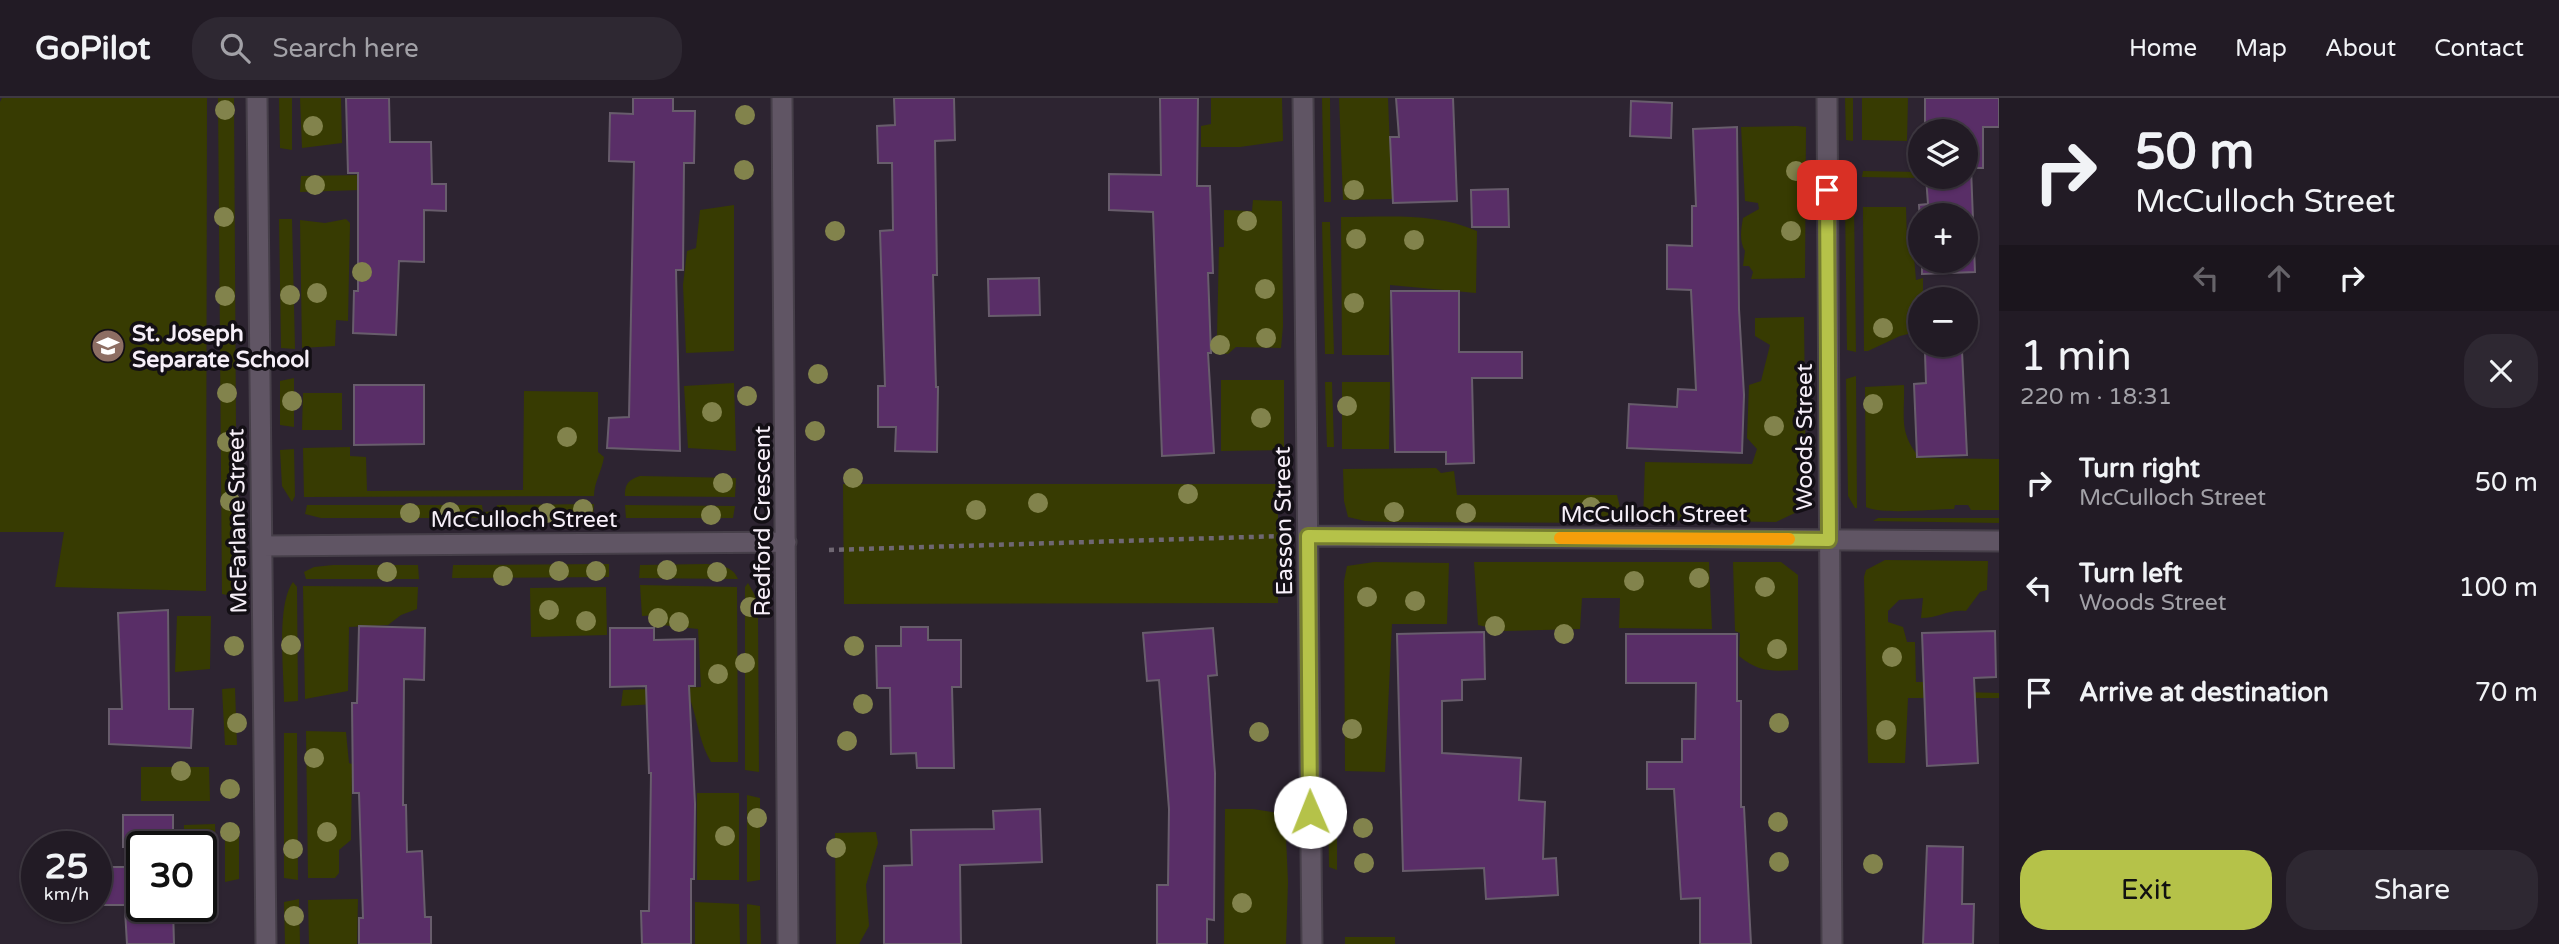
<!DOCTYPE html>
<html lang="en">
<head>
<meta charset="utf-8">
<style>
  :root { --surface:#221b25; --page:#2e2832; --text:#f1f3f6; --muted:#a2a1a7; --line:#3f3942; --accent:#b5c249 }
  body { margin:0; font-family:"Varela Round",sans-serif; background:var(--page); color:var(--text); height:100vh; display:flex; flex-direction:column; font-size:26px; white-space:nowrap }
  * { box-sizing:border-box; margin:0 }
  p { font-size:23px; color:var(--muted) }
  .icon { flex:none; width:38px; height:38px; fill:none; stroke:currentColor; stroke-width:2; stroke-linecap:round; stroke-linejoin:round }
  .map { position:relative; flex:1; overflow:hidden }
  .sheet { display:flex; flex-direction:column; background:var(--surface); width:560px }
  .sheet>* { flex:none }
  .hud { background:#221b25; color:var(--text); overflow:hidden }
  .fabs { position:absolute; left:1908px; top:21px; display:grid; gap:14px }
  .fabs a { display:grid; place-items:center; width:70px; height:70px; border-radius:50%; background:var(--surface); box-shadow:0 2px 5px #0004,0 0 0 2px var(--line); font-size:35px }
  .speed { position:absolute; left:21px; top:733px; display:flex; gap:14px; font-size:35px; font-weight:700; text-align:center }
  .speed>* { display:grid; place-content:center; width:91px; height:91px; border-radius:50%; background:var(--surface); box-shadow:0 2px 5px #0004,0 0 0 2px var(--line); line-height:1 }
  .speed small { font-size:18px; font-weight:400 }
  .speed .limit { border:4px solid #111; border-radius:10px; background:#fff; color:#111 }
  .pin { position:absolute; display:grid; place-items:center; width:60px; height:60px; color:#fff; margin:-30px; border-radius:14px; box-shadow:0 4px 10px #0006 }
  .me { position:absolute; width:77px; margin:-38px; rotate:359deg; stroke-linejoin:round; filter:drop-shadow(0 0 5px #0008) }
  .turn { display:flex; align-items:center; gap:24px; height:147px; padding:0 21px; font-size:32px }
  .turn .icon { width:91px; height:91px; stroke-width:2.5 }
  .turn b { display:block; font-size:49px; line-height:60px }
  .lanes { display:flex; align-items:center; height:66px; padding:0 21px; background:#0003; justify-content:center; gap:35px; direction:ltr }
  .lanes .off { opacity:.35 }
  .round { display:grid; place-items:center; flex:none; width:74px; height:74px; border-radius:28px; background:var(--page) }
  .head { display:flex; align-items:center; justify-content:space-between; height:119px; padding:0 21px }
  h1 { font-size:42px; font-weight:600; line-height:52px }
  .primary-button { display:flex; gap:14px; margin-top:auto; padding:14px 21px }
  .primary-button a { flex:1; height:80px; border-radius:28px; background:var(--accent); color:#111; font-size:28px; font-weight:600; line-height:80px; text-align:center }
  .primary-button a+a { background:var(--page); color:var(--text) }
  ul { padding:0; list-style:none }
  li { display:flex; align-items:center; gap:21px; height:105px; padding:0 21px }
  li div { flex:1 }
  li b { display:block; font-size:26px }
  li em { font-style:normal }
  header { display:flex; align-items:center; gap:42px; box-sizing:border-box; height:98px; padding:0 35px; background:var(--surface); border-bottom:2px solid var(--line) }
  header strong { font-size:33px }
  nav { display:flex; gap:38px; margin-inline-start:auto; font-size:24px }
  .search { width:490px; height:63px; background:var(--page); display:flex; align-items:center; gap:18px; box-sizing:border-box; padding:0 24px; border-radius:28px; color:var(--muted); font-size:26px }
  main { display:flex; flex:1; min-height:0 }
  .map>svg:first-child { display:block }
</style>
</head>
<body>
<header>
<strong>GoPilot</strong>
<div class="search"><svg class="icon" aria-label="search" viewBox="0 0 24 24"><circle cx="10" cy="10" r="6"/><path d="M15 15l6 6"/></svg>Search here</div>
<nav><a>Home</a><a>Map</a><a>About</a><a>Contact</a></nav>
</header>
<main>
<div class="map">
<svg width="1999" height="846" viewBox="0 0 1999 846">
  <rect width="100%" height="100%" fill="#2d2431"/>
  <path fill="#373b02" d="M2 0H207L206 493 55 489 64 434H0V4Z
    M218 0H234L237 499 222 496Z
    M279 0H292V52L280 50Z
    M300 0H341L342 45 302 50Z
    M1211 0H1282L1283 43 1240 49H1201V28L1211 26Z
    M1322 0H1330L1331 104H1324Z
    M1339 0H1388L1392 101 1343 102Z
    M1845 0H1853V43L1846 42Z
    M1862 0H1908L1907 43 1862 42Z
    M1797 28 1806 29 1805 180 1751 181 1753 174 1749 168H1743L1745 153C1739 143 1741 131 1743 120L1759 111 1758 105 1745 103 1741 29Z
    M1863 73 1920 74V79L1922 80 1862 79Z
    M363 77 391 91 300 94 301 78Z
    M1253 102 1282 103 1283 228 1281 250 1236 249 1228 256 1219 255 1214 249 1217 238 1219 149H1224V112L1252 113Z
    M1845 105H1852L1854 108 1856 254 1847 252Z
    M734 107V253L686 255 683 187 687 153 696 150 700 112Z
    M1863 109H1906L1907 145 1913 146 1916 182 1923 180V201H1920V233L1900 238 1868 253H1864Z
    M1341 119C1386 119 1435 114 1477 133L1476 195 1390 187 1389 257H1342Z
    M279 121H292L295 251 281 250Z
    M346 121 350 125 348 223 336 222 335 248 302 250 300 122 325 125Z
    M1322 124H1330L1334 256H1325Z
    M1804 219 1806 401 1797 414 1776 424 1643 422 1645 364 1752 366 1757 351 1747 340 1749 287 1761 283 1770 247 1755 238V220Z
    M1856 278 1857 410H1855L1848 398 1846 281Z
    M294 280V329L280 327V283Z
    M1221 282H1284V352L1221 353Z
    M1325 284H1332L1334 349H1327Z
    M1342 284H1390L1389 351H1342Z
    M734 285 736 353 688 350 684 288Z
    M1904 287C1905 319 1898 334 1920 360L1999 361V412H1971L1968 407H1955L1954 411C1934 411 1882 417 1866 409L1865 289Z
    M524 293 598 294V354L604 359C602 373 594 384 594 398L304 399 303 350 350 349V358L366 359 367 393 523 392Z
    M303 295H342V332H302Z
    M294 351 295 398 292 404 282 388 280 352Z
    M1436 370 1441 375 1454 373 1457 397H1617L1622 418 1616 425 1388 424 1365 423 1348 419 1344 403 1343 371Z
    M640 378 736 380 735 399 625 398C625 386 628 382 640 378Z
    M843 386H1278V505L844 506Z
    M594 406 593 420H321L305 416 307 407H482L483 414 496 413 497 407Z
    M625 407 735 408 733 420H626Z
    M1878 420H1999V425L1873 423Z
    M1885 462 1988 463 1987 492 1980 494 1966 513C1948 511 1939 520 1921 520L1923 500 1899 502 1888 513V524L1903 529 1907 544H1915L1916 584H1959L1962 594 1999 595V600H1908L1905 665H1868L1864 479 1866 472Z
    M1374 464 1449 465 1447 526H1392L1385 674 1345 673 1344 483 1347 468Z
    M1474 464H1709L1712 531 1619 530 1620 500H1582L1580 531 1505 533 1478 527Z
    M1733 464H1781L1798 477V572C1772 573 1760 575 1739 558L1740 535 1735 533Z
    M609 466V479L452 480 453 467Z
    M707 466C719 467 733 468 738 481L639 480 640 467Z
    M333 467H418L419 481H306L304 474 314 469Z
    M293 484 297 489 298 603 284 604C284 574 276 507 293 484Z
    M748 485 757 501 758 516 759 674 745 672V489Z
    M640 487 737 489 738 664H711C700 646 698 625 691 604L621 608 623 592 701 589 698 531 662 527 659 517 642 518Z
    M303 488 418 489 417 511 401 517 388 527 349 529 348 593 305 601Z
    M606 489 607 537 531 539 530 490Z
    M177 518H211L210 571 175 574Z
    M235 590 237 647H225L222 591Z
    M306 633 346 634 349 665 352 666 351 742 339 752V775L335 780H308Z
    M284 635H297L298 782 284 780Z
    M141 669H209L210 703H141Z
    M697 695H739V782H697Z
    M747 697 760 700V782L747 784Z
    M1337 698V772L1329 769 1328 704Z
    M1225 711H1253L1285 716 1288 784 1286 846H1224Z
    M215 726 217 789 201 788V749H184V727Z
    M225 727 239 728V781L225 784Z
    M876 734 878 745 866 787 869 828 859 846H836L835 735Z
    M299 801 300 846H285L284 804Z
    M358 801 357 846H309L308 802Z
    M695 804 739 806 740 846H695Z
    M747 806 760 808 761 846H747Z
    M1345 839H1395V846H1345Z"/>
  <path fill="#592e67" stroke="#685d6c" stroke-width="2" d="M346 0H389L390 44H431L432 86H446V113L424 112V164L399 163 396 237 353 235 354 193H358V75H348Z
    M633 0H673V13H695L694 65H684L683 172H676L680 353 607 350 609 320 629 319 634 64 609 63 610 15 633 16Z
    M894 0H954L955 42 935 43 937 177H933L936 289H938L937 354 895 353 896 329H878V288H885L880 133 893 132 892 65H878L877 28 895 27Z
    M1160 0H1198L1197 88H1210L1213 175H1208L1211 255H1208L1214 355 1162 358 1153 114 1109 112V76L1161 77Z
    M1396 0H1453L1457 103 1393 105 1390 39H1399Z
    M1925 0H1999V29H1983V70H1971L1975 174 1922 176V163H1965V117H1920V123L1919 107 1928 106 1926 79H1965V33H1925Z
    M1631 3 1672 5 1671 40 1630 38Z
    M1737 29 1739 211 1744 297 1742 355 1627 350 1629 306 1677 309 1678 291 1696 292 1691 192 1667 191V147L1692 148V108H1696L1693 31Z
    M1508 91 1509 129H1472L1471 92Z
    M1039 180 1040 217 989 218 988 181Z
    M1391 193H1459V254H1522V280H1472L1474 365 1446 366V354H1395Z
    M1962 253 1967 357 1917 359 1914 286 1926 285 1925 255Z
    M354 287H424V346L354 347Z
    M168 512 169 611H193L191 650 109 646V611H122L118 515Z
    M359 528 425 530 424 582 404 581 403 707H406L407 754 422 753 425 819H431V846H359V820H363L359 695H353L352 605H357Z
    M901 529H928V542H961V589H952L954 670H917L916 655 891 656 890 590H877L876 548H901Z
    M610 530H654V542L695 541V588H689L695 706 694 781H691V846H642L641 813H649L651 675H649L646 588 610 589Z
    M1213 530 1217 577 1208 578 1215 675 1214 822 1207 821V846H1157V787H1168L1169 711 1159 582 1147 583 1143 535Z
    M1995 533 1996 579 1974 580 1978 665 1927 668 1922 535Z
    M1484 534 1485 581 1462 582V602L1442 603V655L1521 660 1519 702 1545 704 1543 761 1556 760 1558 797 1486 801 1484 770 1403 773 1397 536Z
    M1626 536H1737V603H1741V709H1744L1751 846H1700V800L1681 801 1674 691H1647V664H1682V641H1695L1696 585H1626Z
    M1040 711 1042 764 960 767 961 846H884V768L912 767 911 732 994 731 993 713Z
    M123 717H173V749H123Z
    M1927 748 1963 749 1962 806H1974L1973 846H1923Z
    M96 769H142V807H96Z
    M173 810 174 846H127L125 812Z"/>
  <g fill="none" stroke-linecap="round" stroke-linejoin="round">
    <defs>
      <path id="minor" d="M257 0 266 846
        M782 0 788 846
        M1303 0 1312 846
        M1827 0 1832 846
        M1308 438 1999 443
        M262 448 786 444"/>
    </defs>
    <use href="#minor" stroke="#463f49" stroke-width="23"/>
    <path stroke="#6f6772" stroke-width="4.5" stroke-dasharray="5 5" stroke-linecap="butt" d="M829 452 1283 438"/>
    <use href="#minor" stroke="#605564" stroke-width="19"/>
  </g>
  <g fill="#82834c">
    <circle cx="225" cy="12" r="10"/>
    <circle cx="745" cy="17" r="10"/>
    <circle cx="313" cy="28" r="10"/>
    <circle cx="744" cy="72" r="10"/>
    <circle cx="1796" cy="73" r="10"/>
    <circle cx="315" cy="87" r="10"/>
    <circle cx="1354" cy="92" r="10"/>
    <circle cx="224" cy="119" r="10"/>
    <circle cx="1247" cy="123" r="10"/>
    <circle cx="835" cy="133" r="10"/>
    <circle cx="1791" cy="133" r="10"/>
    <circle cx="1356" cy="141" r="10"/>
    <circle cx="1414" cy="142" r="10"/>
    <circle cx="362" cy="174" r="10"/>
    <circle cx="1265" cy="191" r="10"/>
    <circle cx="317" cy="195" r="10"/>
    <circle cx="290" cy="197" r="10"/>
    <circle cx="225" cy="198" r="10"/>
    <circle cx="1354" cy="205" r="10"/>
    <circle cx="1883" cy="230" r="10"/>
    <circle cx="1266" cy="240" r="10"/>
    <circle cx="1220" cy="247" r="10"/>
    <circle cx="818" cy="276" r="10"/>
    <circle cx="227" cy="295" r="10"/>
    <circle cx="747" cy="298" r="10"/>
    <circle cx="292" cy="303" r="10"/>
    <circle cx="1873" cy="306" r="10"/>
    <circle cx="1347" cy="308" r="10"/>
    <circle cx="712" cy="314" r="10"/>
    <circle cx="1261" cy="320" r="10"/>
    <circle cx="1774" cy="328" r="10"/>
    <circle cx="815" cy="333" r="10"/>
    <circle cx="567" cy="339" r="10"/>
    <circle cx="227" cy="344" r="10"/>
    <circle cx="853" cy="380" r="10"/>
    <circle cx="723" cy="385" r="10"/>
    <circle cx="1188" cy="396" r="10"/>
    <circle cx="230" cy="403" r="10"/>
    <circle cx="1038" cy="405" r="10"/>
    <circle cx="1591" cy="409" r="10"/>
    <circle cx="583" cy="411" r="10"/>
    <circle cx="976" cy="412" r="10"/>
    <circle cx="450" cy="414" r="10"/>
    <circle cx="1394" cy="414" r="10"/>
    <circle cx="410" cy="415" r="10"/>
    <circle cx="547" cy="415" r="10"/>
    <circle cx="1466" cy="415" r="10"/>
    <circle cx="711" cy="417" r="10"/>
    <circle cx="667" cy="472" r="10"/>
    <circle cx="559" cy="473" r="10"/>
    <circle cx="596" cy="473" r="10"/>
    <circle cx="387" cy="474" r="10"/>
    <circle cx="717" cy="474" r="10"/>
    <circle cx="503" cy="478" r="10"/>
    <circle cx="1699" cy="480" r="10"/>
    <circle cx="1634" cy="483" r="10"/>
    <circle cx="1765" cy="489" r="10"/>
    <circle cx="1367" cy="499" r="10"/>
    <circle cx="1415" cy="503" r="10"/>
    <circle cx="750" cy="509" r="10"/>
    <circle cx="549" cy="512" r="10"/>
    <circle cx="658" cy="520" r="10"/>
    <circle cx="586" cy="523" r="10"/>
    <circle cx="679" cy="524" r="10"/>
    <circle cx="1495" cy="528" r="10"/>
    <circle cx="1564" cy="536" r="10"/>
    <circle cx="291" cy="547" r="10"/>
    <circle cx="234" cy="548" r="10"/>
    <circle cx="854" cy="548" r="10"/>
    <circle cx="1777" cy="551" r="10"/>
    <circle cx="1892" cy="559" r="10"/>
    <circle cx="745" cy="565" r="10"/>
    <circle cx="718" cy="576" r="10"/>
    <circle cx="863" cy="606" r="10"/>
    <circle cx="237" cy="625" r="10"/>
    <circle cx="1779" cy="625" r="10"/>
    <circle cx="1352" cy="631" r="10"/>
    <circle cx="1886" cy="632" r="10"/>
    <circle cx="1259" cy="634" r="10"/>
    <circle cx="847" cy="643" r="10"/>
    <circle cx="314" cy="660" r="10"/>
    <circle cx="181" cy="673" r="10"/>
    <circle cx="230" cy="691" r="10"/>
    <circle cx="757" cy="720" r="10"/>
    <circle cx="1778" cy="724" r="10"/>
    <circle cx="1363" cy="730" r="10"/>
    <circle cx="230" cy="734" r="10"/>
    <circle cx="327" cy="734" r="10"/>
    <circle cx="725" cy="738" r="10"/>
    <circle cx="836" cy="750" r="10"/>
    <circle cx="293" cy="751" r="10"/>
    <circle cx="1779" cy="764" r="10"/>
    <circle cx="1364" cy="765" r="10"/>
    <circle cx="1873" cy="766" r="10"/>
    <circle cx="1242" cy="805" r="10"/>
    <circle cx="294" cy="818" r="10"/>
  </g>
  <g fill="none" stroke-linecap="round" stroke-linejoin="round">
    <defs>
      <path id="route" d="M1310 714 1308 438 1829 442 1827 92"/>
    </defs>
    <use href="#route" stroke="#767e2f" stroke-width="18"/>
    <use href="#route" stroke="#b5c249" stroke-width="12"/>
    <path stroke="#f59e0b" stroke-width="12" d="M1560 440 1789 441"/>
  </g>
  <defs>
    <symbol id="school-disc" viewBox="-11 -11 22 22"><circle r="9.5" fill="#8d6e63" stroke="#130f15"/><path d="M0-5L7-2L0 1L-7-2ZM-4 1L0 2.5L4 1V4Q0 6-4 4Z" fill="#fff"/></symbol>
  </defs>
  <g fill-rule="evenodd">
    <use href="#school-disc" x="89" y="229" width="38" height="38"/>
  </g>
  <g text-anchor="middle" stroke-width="7" stroke-linejoin="round" paint-order="stroke">
    <g font-size="23" font-weight="bold" fill="#f6eff8" stroke="#130f15" text-anchor="start">
      <text x="132" y="243">St. Joseph<tspan x="132" dy="26">Separate School</tspan></text>
    </g>
    <g font-size="23" fill="#f6eff8" stroke="#130f15">
      <text transform="translate(1804 339) rotate(-90)" y="8">Woods Street</text>
      <text x="1654" y="424">McCulloch Street</text>
      <text x="524" y="429">McCulloch Street</text>
      <text transform="translate(237 423) rotate(-91)" y="8">McFarlane Street</text>
      <text transform="translate(762 423) rotate(-90)" y="8">Redford Crescent</text>
      <text transform="translate(1283 423) rotate(-91)" y="8">Easson Street</text>
    </g>
  </g>
</svg>
<div class="fabs">
<a><svg class="icon" aria-label="layers" viewBox="0 0 24 24"><path d="M12 4l9 5-9 5-9-5zM3 14l9 5 9-5"/></svg></a>
<a>+</a>
<a>−</a>
</div>
<div class="speed"><div>25<small>km/h</small></div><div class="limit">30</div></div>
<div class="pin" style="left:1827px;top:92px;background:#d93025"><svg class="icon" aria-label="arrive" viewBox="0 0 24 24"><path d="M6 21V4h12l-3 4 3 4H6"/></svg></div>
<svg class="me" style="left:1310px;top:714px" viewBox="-20 -20 40 40"><circle r="19" fill="#fff"/><path d="M0-13L10 11 0 6-10 11z" fill="#b5c249"/></svg>
</div>
<section class="sheet">
<div class="hud">
<div class="turn"><svg class="icon" aria-label="right" viewBox="0 0 24 24"><path d="M7 20v-9h11M14 6l5 5-5 5"/></svg><div><b>50 m</b>McCulloch Street</div></div>
<div class="lanes"><svg class="icon off" aria-label="left" viewBox="0 0 24 24"><path d="M17 20v-9H6M10 6l-5 5 5 5"/></svg><svg class="icon off" aria-label="ahead" viewBox="0 0 24 24"><path d="M12 20V5M6 11l6-6 6 6"/></svg><svg class="icon" aria-label="right" viewBox="0 0 24 24"><path d="M7 20v-9h11M14 6l5 5-5 5"/></svg></div>
</div>
<div class="head"><div><h1>1 min</h1><p>220 m · 18:31</p></div><a class="round"><svg class="icon" aria-label="close" viewBox="0 0 24 24"><path d="M6 6l12 12M18 6L6 18"/></svg></a></div>
<ul>
<li><svg class="icon" aria-label="right" viewBox="0 0 24 24"><path d="M7 20v-9h11M14 6l5 5-5 5"/></svg><div><b>Turn right</b><p>McCulloch Street</p></div><em>50 m</em></li>
<li><svg class="icon" aria-label="left" viewBox="0 0 24 24"><path d="M17 20v-9H6M10 6l-5 5 5 5"/></svg><div><b>Turn left</b><p>Woods Street</p></div><em>100 m</em></li>
<li><svg class="icon" aria-label="arrive" viewBox="0 0 24 24"><path d="M6 21V4h12l-3 4 3 4H6"/></svg><div><b>Arrive at destination</b></div><em>70 m</em></li>
</ul>
<div class="primary-button"><a>Exit</a><a>Share</a></div>
</section>
</main>
</body>
</html>
